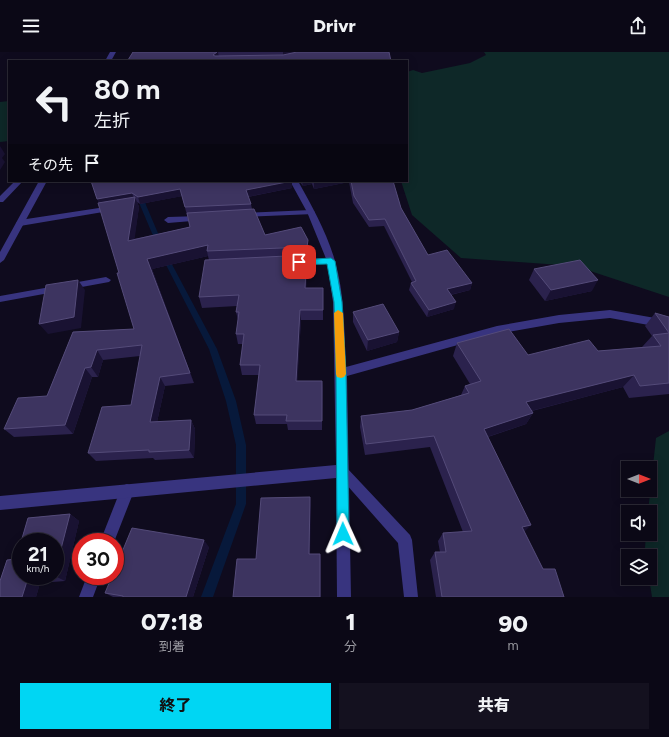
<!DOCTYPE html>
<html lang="ja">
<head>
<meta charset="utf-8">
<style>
  :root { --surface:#0b0816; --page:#14111f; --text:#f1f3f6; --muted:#9a9aa1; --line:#2b2935; --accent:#00d6f3 }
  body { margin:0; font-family:Figtree,"Noto Sans JP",sans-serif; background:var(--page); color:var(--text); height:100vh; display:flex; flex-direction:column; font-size:15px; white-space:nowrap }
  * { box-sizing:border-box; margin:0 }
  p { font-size:13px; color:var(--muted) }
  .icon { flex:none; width:22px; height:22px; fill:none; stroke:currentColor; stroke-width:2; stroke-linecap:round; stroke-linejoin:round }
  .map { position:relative; height:545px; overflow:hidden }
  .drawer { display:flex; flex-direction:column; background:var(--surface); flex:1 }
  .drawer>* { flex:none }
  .hud { position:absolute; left:8px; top:8px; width:400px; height:122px; border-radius:0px; box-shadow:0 2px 10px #0003,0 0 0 1px var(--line); background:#0b0816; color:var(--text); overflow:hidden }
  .needle { width:26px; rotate:90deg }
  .tools { position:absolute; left:621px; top:409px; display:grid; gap:8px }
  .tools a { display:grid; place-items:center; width:36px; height:36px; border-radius:0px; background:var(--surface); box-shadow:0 2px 10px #0003,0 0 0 1px var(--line); font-size:20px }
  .speed { position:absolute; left:12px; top:481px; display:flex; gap:8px; font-size:20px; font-weight:700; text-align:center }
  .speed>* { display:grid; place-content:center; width:52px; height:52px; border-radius:50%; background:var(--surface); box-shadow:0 2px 10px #0003,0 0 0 1px var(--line); line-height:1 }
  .speed small { font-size:10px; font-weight:400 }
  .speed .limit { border:6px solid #d22; background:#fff; color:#111 }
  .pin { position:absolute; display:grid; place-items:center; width:34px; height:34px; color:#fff; margin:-17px; border-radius:8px; box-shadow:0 2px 6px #0006 }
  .me { position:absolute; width:44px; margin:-22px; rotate:359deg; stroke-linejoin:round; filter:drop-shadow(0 0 3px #0008) }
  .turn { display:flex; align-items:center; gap:14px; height:84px; padding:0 20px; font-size:18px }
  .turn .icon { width:52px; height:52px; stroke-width:2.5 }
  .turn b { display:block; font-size:28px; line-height:34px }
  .then { display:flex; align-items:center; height:38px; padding:0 20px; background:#0003; gap:8px; font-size:15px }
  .eta { display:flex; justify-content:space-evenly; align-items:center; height:68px; text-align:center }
  .eta b { font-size:24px; font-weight:800; line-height:28px }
  .primary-button { display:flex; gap:8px; margin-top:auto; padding:8px 20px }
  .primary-button a { flex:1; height:46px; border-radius:0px; background:var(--accent); color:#111; font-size:16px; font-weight:800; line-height:46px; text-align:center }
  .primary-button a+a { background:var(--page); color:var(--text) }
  header { display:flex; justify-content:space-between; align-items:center; height:52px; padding:0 20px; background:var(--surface); font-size:18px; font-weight:800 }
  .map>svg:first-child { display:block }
</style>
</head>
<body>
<header><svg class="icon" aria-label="menu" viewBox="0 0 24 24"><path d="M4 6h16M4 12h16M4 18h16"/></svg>Drivr<svg class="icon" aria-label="share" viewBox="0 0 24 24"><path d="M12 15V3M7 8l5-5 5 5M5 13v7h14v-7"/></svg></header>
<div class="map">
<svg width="669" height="545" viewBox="0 0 669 545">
  <rect width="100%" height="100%" fill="#0f0b1e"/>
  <path fill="#0e2828" d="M484 0H669V245L575 214 461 206 412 163 401 129H407V20L413 18 422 21 470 11 486 3Z
    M9 49V89L0 90V50Z
    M669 379V545H652L649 526 650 504H646L645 496 646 482H650V460H648L656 386Z"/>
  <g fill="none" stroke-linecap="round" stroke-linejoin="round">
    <path fill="#07193b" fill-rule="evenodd" d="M142 129H148L145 145 146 153 163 193 162 195H158L157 193 140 153 139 145Z
      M162 201H164L167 203 217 297 236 349 246 393V452L213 545H201L236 452V393L226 349 209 297 161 203Z"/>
    <path fill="#38347f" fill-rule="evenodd" d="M15 129H23L3 150H0V144Z
      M112 154 116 156 115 158 20 174 16 171 20 168Z
      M311 158 315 160 314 162 243 165 239 163 243 161Z
      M201 164H204V168L168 171 164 168 168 165Z
      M331 206 334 207 335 209 334 211 295 213 291 210 295 207Z
      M106 225 111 228 109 230 0 250V244Z
      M342 413 346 415 410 483 412 488 418 545H404L398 491 338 423 336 419 338 415Z
      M127 432 132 434 134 439 114 490H100L122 434Z
      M87 524H101L93 545H79Z"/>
    <path fill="#38347f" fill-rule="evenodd" d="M290 129H298C312 154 327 181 335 209 345 243 344 280 346 315L497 274 559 263 610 258 655 266 669 271V279L654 274 610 266 559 271 497 282 347 324 351 545H337L336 426 0 458V444L336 413 333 250 327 209 307 160Z"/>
    <path fill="#38347f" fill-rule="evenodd" d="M110 0H116L111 9H105Z
      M39 129H47L4 208 0 211V200Z"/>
  </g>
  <path fill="#2b224d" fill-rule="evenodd" d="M133 0H297L283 3 253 4 128 8Z
    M91 129 292 136 248 145 251 152 252 157 265 183 301 175 308 198V205H307V214L306 236H323V268H301L297 329H322V378H288L287 372H256L254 363 259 323H242L240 313 243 292H238L236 282 238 268 236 260 237 254 202 256 199 245 209 208 208 204 152 217 194 331 165 334 157 370 191 368 195 377 194 406 155 408 153 406 96 409 88 401 131 353 140 304 103 308 98 325H92L73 382 14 385 4 377 47 344 73 280 134 277 119 221 99 151ZM182 144 190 175 134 187 139 155 137 150 140 152Z
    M299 129H393L401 156 428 203 472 231 470 238 451 243 454 257 427 265 409 238 411 231 412 230 384 174 369 175 353 151 349 130 314 137 312 132 303 134Z
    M534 217 592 239 545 249 529 228Z
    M353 260 399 280 397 290 367 299 353 270Z
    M655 261 669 265V342L629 346 623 335 532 359 533 361 526 372 488 385 524 480 543 517 564 545H436L430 508 435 500H440L438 489 443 481 463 480 430 395 365 403 360 375 361 364 412 358 461 343 465 334 470 332 453 304 457 291 528 303 598 299 642 295 652 284 645 274Z
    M70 462 79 469 65 529 40 531 36 545H0V529L7 508 16 507 28 466ZM21 490H55V524H21Z
    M209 495 193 545H113L105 541Z"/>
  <path fill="#191232" d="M217 0H218L219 6 215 9 213 3Z
    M283 0H297L283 3Z
    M0 94 5 102 2 106 5 110 0 118Z
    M292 129V136L247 145 246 138Z
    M302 129H311L312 132 303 134Z
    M318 129H349V130L314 137V130Z
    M180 137 183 144 140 152 138 145Z
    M132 141 134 147 135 145 139 155 133 199 100 154 97 147Z
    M308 188V205L307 195Z
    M208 193 207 199 208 204 152 217 194 331 147 207Z
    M307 203V214L306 246 305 236Z
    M78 228 85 238 81 276 48 282 39 272Z
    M598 228 592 239 545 249 551 238Z
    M472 231 470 238 445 244 447 237Z
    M456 250 454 257 427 265 429 258Z
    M300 258 301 268 297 339 296 329Z
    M399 280 397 290 367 299 368 288Z
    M97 298 103 308 98 325 91 315Z
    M85 316 92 325 73 382 65 373Z
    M634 323 623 335 519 362 526 350Z
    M160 325 165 334 155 379 150 370Z
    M322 329 323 338 322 378Z
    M533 361 526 372 478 388 484 377Z
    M191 368 195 377 194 406 189 398Z
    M310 445 311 453 310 508 309 502Z
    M70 462 79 469 65 529 55 524V520Z
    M531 473 523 481 522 475Z
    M204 488 209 495 193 545H186Z
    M320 502 321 508V545H320Z
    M28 526 40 531 36 545H22Z"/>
  <path fill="#3d3460" stroke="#544b79" d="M133 0H217L213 3 215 4 283 3 297 0H389L391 9H66L128 8Z
    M91 129H292L246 138 251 152 185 155 180 137 138 145 132 141 97 147Z
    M351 129H393L401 156 428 203 447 198 472 231 447 237 456 250 429 258 411 231 416 229 385 167 369 168 354 144Z
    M135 145 128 189 190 175 187 161 254 157 265 183 301 175 308 188 307 195 207 199 208 193 147 207 190 321 160 325 150 370 191 368 189 398 149 400V398L88 401 102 355 131 353 142 293 97 298 91 315 85 316 65 373 4 377 18 346 47 344 73 280 134 277 117 221H119L98 151Z
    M307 203 305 236H323V258H300L296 329H322V369H286L287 363H254L260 313H240L244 282H236L239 260H236L239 243 199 245 205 208Z
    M580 208 598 228 551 238 534 217Z
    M78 228 74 265 39 272 46 233Z
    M383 252 399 280 368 288 353 260Z
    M655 261 669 265V281Z
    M509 277 528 303 589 288 598 299 661 294 653 283 669 281V331L640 334 634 323 526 350 533 361 484 377 531 473 522 475 543 517H555L564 545H442L435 500H446L443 481 472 479 434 384 366 392 361 364 412 358 469 341 465 334 481 329 457 291Z
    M310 445 309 502H320V545H233L237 507H256L261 446Z
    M70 462 55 520V490H21V524H47L28 526 22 545H0V529L7 508 16 507 28 466Z
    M132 476 204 488 186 545H123V544L105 541 112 524H115V517Z"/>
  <path fill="#00d6f3" stroke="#008b9e" d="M331 206 335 209 342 250 346 321 349 482 348 487 343 488 339 487 337 482 336 321 334 250 327 212 299 213 295 210 299 208Z"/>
  <path fill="#f59e0b" d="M338 258 343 261 346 322 344 325 341 326 337 325 336 322 334 261Z"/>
</svg>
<div class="tools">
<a><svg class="needle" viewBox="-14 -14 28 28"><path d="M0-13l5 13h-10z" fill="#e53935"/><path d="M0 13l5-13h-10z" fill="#9a9aa1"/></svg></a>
<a><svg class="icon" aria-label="sound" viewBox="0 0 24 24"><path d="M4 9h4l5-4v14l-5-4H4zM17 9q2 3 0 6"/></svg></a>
<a><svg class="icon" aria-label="layers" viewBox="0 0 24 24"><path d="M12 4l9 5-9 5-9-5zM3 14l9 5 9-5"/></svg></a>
</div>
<div class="speed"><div>21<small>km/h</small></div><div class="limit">30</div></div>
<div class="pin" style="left:299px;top:210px;background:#d93025"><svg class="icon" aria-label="arrive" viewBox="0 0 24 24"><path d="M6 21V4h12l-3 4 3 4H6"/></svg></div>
<svg class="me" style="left:343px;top:482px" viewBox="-20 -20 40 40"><path d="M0-17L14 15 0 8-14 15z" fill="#00d6f3" stroke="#fff" stroke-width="4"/></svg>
<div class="hud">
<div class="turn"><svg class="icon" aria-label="left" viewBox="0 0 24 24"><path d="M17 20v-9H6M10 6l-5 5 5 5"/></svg><div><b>80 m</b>左折</div></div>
<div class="then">その先<svg class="icon" aria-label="arrive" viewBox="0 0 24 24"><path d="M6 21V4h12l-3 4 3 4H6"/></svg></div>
</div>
</div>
<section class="drawer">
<div class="eta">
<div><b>07:18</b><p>到着</p></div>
<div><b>1</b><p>分</p></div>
<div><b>90</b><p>m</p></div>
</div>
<div class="primary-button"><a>終了</a><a>共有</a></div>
</section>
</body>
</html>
